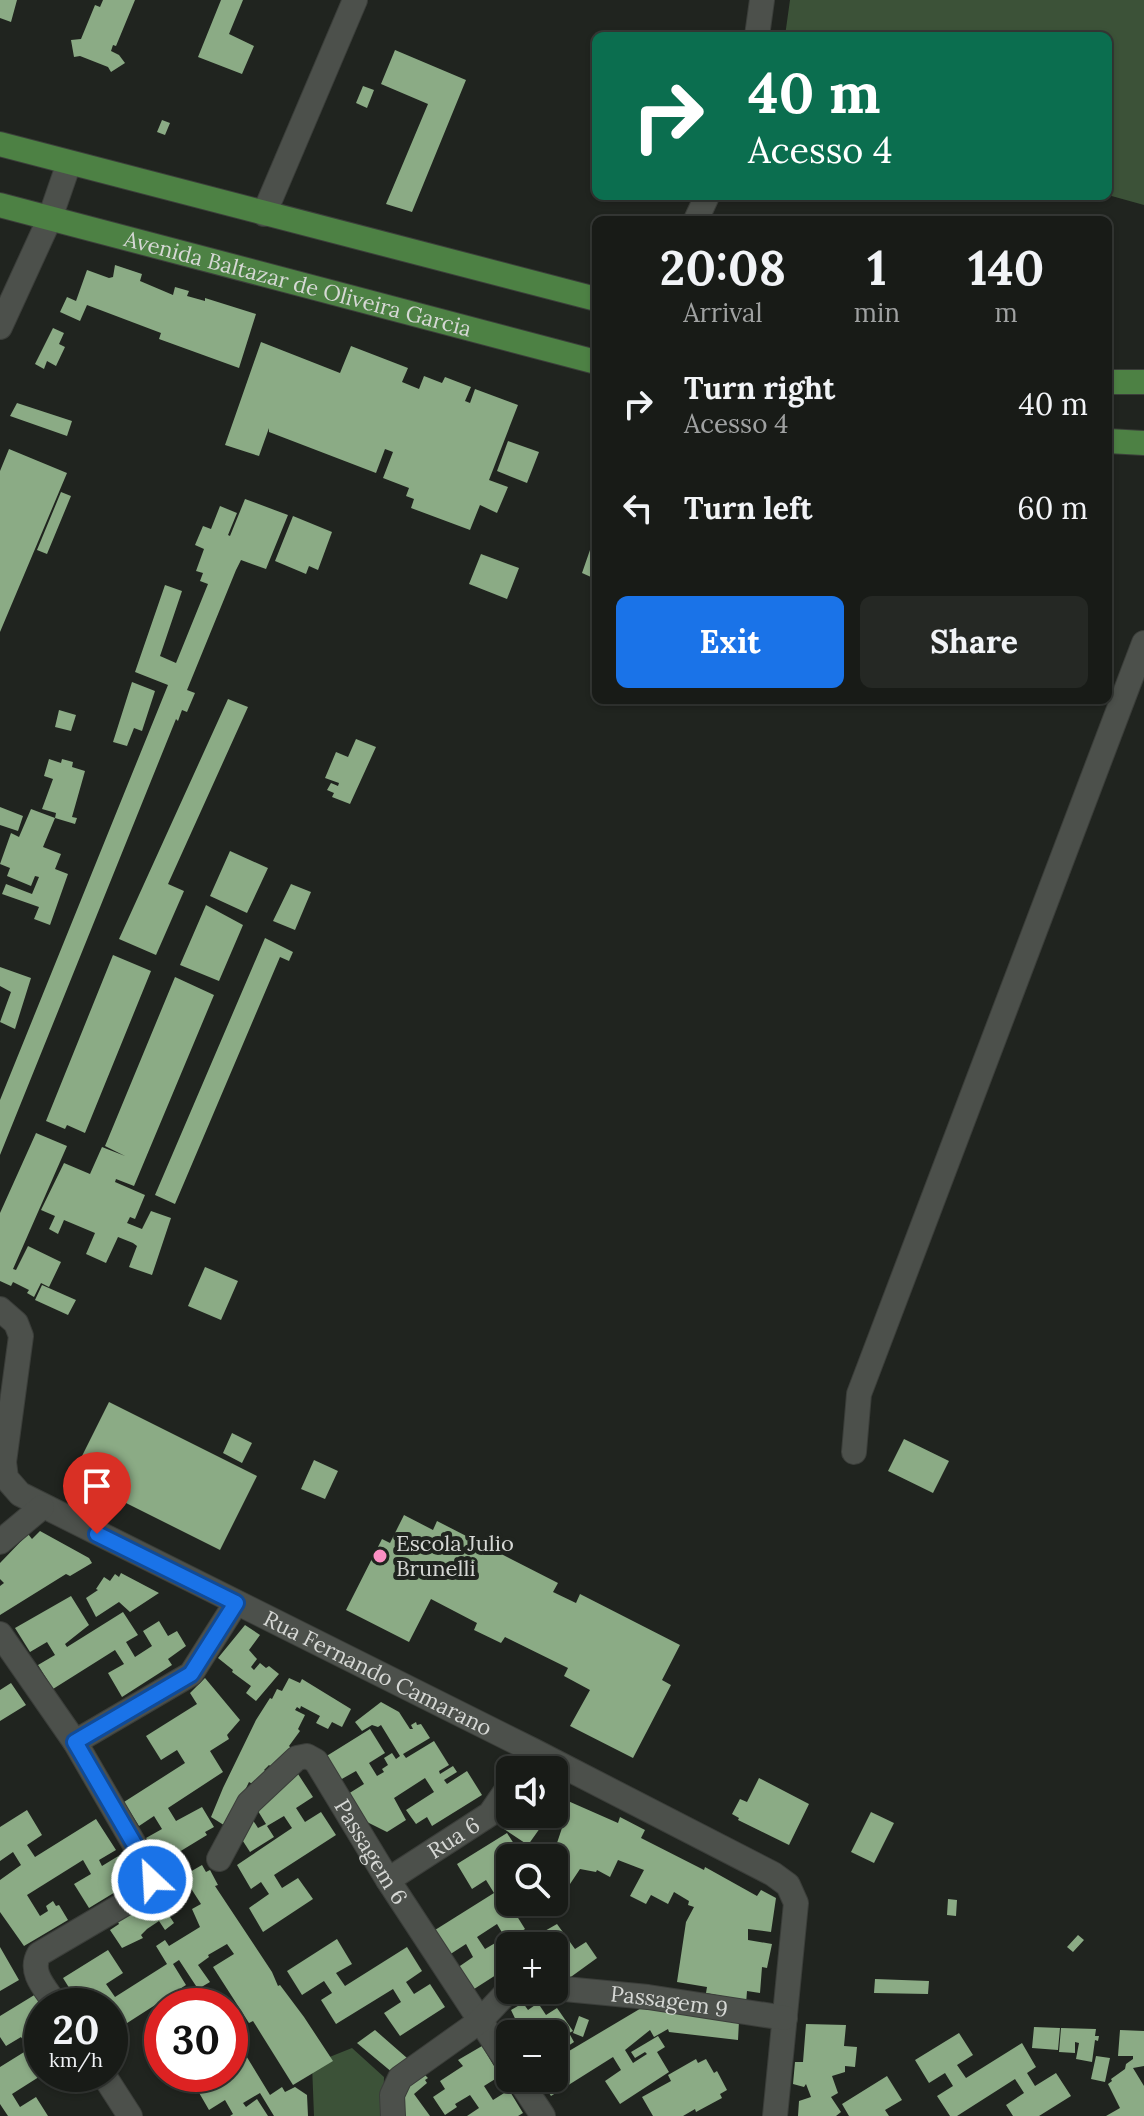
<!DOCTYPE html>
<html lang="en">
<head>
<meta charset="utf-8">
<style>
  :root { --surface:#181b17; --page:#252824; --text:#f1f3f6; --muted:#9fa1a1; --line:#363936; --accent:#1a73e8 }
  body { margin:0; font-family:Lora,serif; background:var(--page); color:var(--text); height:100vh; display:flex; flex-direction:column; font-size:30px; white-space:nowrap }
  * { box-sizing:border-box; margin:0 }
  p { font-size:26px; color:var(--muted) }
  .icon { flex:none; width:44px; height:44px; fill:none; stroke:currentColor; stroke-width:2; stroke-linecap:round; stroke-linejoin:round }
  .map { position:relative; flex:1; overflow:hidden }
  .panel { position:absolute; left:592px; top:216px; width:520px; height:488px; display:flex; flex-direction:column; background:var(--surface); border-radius:12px; box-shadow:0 2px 6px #0004,0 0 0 2px var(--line) }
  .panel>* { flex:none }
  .banner { position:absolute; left:592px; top:32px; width:520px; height:168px; border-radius:12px; box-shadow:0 2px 6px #0004,0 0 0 2px var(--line); background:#0b6e4f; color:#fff; overflow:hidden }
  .fabs { position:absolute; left:496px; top:1756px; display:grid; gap:16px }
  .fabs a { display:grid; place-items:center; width:72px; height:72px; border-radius:12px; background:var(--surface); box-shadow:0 2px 6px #0004,0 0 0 2px var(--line); font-size:40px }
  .speed { position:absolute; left:24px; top:1988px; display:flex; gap:16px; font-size:40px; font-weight:700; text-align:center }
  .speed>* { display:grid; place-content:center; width:104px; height:104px; border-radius:50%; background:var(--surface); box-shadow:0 2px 6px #0004,0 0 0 2px var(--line); line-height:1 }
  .speed small { font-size:20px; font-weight:400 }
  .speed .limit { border:12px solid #d22; background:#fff; color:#111 }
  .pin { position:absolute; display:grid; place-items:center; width:68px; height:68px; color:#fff; margin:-82px -34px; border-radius:50% 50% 50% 0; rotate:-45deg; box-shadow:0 0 8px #0007 }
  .pin .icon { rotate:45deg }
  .me { position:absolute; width:88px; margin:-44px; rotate:335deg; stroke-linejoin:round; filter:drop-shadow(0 0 6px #0008) }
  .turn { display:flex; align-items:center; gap:28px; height:168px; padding:0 24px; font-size:36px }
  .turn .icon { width:104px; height:104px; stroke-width:2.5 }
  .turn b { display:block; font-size:56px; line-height:68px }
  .eta { display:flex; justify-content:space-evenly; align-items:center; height:136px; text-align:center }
  .eta b { font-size:48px; font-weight:800; line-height:56px }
  .primary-button { display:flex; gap:16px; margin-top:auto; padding:16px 24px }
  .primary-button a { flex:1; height:92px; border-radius:12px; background:var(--accent); color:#fff; font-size:32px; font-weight:800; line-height:92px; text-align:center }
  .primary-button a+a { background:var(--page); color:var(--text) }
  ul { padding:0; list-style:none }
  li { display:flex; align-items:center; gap:24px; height:104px; padding:0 24px }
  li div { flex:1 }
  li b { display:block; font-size:30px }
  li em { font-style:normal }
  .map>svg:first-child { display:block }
</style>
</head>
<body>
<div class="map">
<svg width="1144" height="2116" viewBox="0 0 1144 2116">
  <rect width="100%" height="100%" fill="#20241f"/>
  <path fill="#3c5238" d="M790 0H1144V205L1108 195V36H785Z
    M352 2048 384 2077 383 2116H314L312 2064Z"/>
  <path fill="#8bab85" d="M0 0H17L11 22 0 18Z
    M103 0H135L116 46 113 45 111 51 119 55 125 63 111 72 108 67 80 56 74 57 71 40 81 39 95 5 100 7Z
    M221 0H243L229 34 254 46 242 74 198 57Z
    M395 50 466 80 412 212 386 204 428 104 381 84Z
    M363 86 374 90 367 108 356 103Z
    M162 120 170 123 165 135 157 132Z
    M115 265 142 274 140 281 173 295 175 287 189 291 187 296 205 301V298L256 314 239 368 159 339 161 333 87 305 80 321 60 312 67 297 76 301 87 270 109 278 113 277Z
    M53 328 64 333 59 344 65 347 56 366 47 361 44 369 35 364Z
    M261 342 340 373 351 346 408 368 402 382 419 389 424 376 442 383 445 377 471 387 465 401 470 403 475 389 518 405 489 480 508 487 497 513 480 505 470 530 411 508 414 499 406 496 409 488 383 478 393 452 385 449 376 473 269 432V428L259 456 225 445Z
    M17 403 72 421 67 436 10 416Z
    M508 441 539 452 527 483 497 471Z
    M9 449 67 473 0 632V471Z
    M61 492 71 496 47 554 37 550Z
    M245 499 288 515 266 569 241 560 236 570 187 690 195 693 187 712 182 710 178 721 176 719 0 1155V1100L168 685 135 672 165 585 182 591 160 656 176 663 208 584 200 581 203 573 196 571 204 549 195 545 203 526 211 529 220 506 237 513 228 535 230 536Z
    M293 516 332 532 318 570 309 566 306 574 275 561Z
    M590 550 596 552 591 577 582 573Z
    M481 554 519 568 507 599 469 584Z
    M132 682 155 691 142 731 134 728 127 746 113 742Z
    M228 699 248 707 168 884 184 891 156 955 119 939Z
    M59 710 76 715 71 731 55 727Z
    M356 739 376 747 350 804 332 797 334 793 327 790 331 783 338 786 339 783 325 778 336 752 348 757Z
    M49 759 61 763 62 759 73 762 72 767 85 771 72 817 77 818 75 824 55 818 56 813 42 809 53 779 44 776Z
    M0 807 23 816 18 831 0 825Z
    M31 809 55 818 43 847 61 854 55 869 68 874 50 925 34 919 39 907 2 894 6 884 32 894 39 877 35 876 31 886 7 876 10 868 0 864 11 833 19 837Z
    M230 851 268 868 247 913 210 896Z
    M291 884 311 892 295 930 273 921Z
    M206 905 243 925 219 981 180 965Z
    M265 938 293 952 289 961 280 957 175 1204 155 1195Z
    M113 955 151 971 85 1133 67 1125 65 1129 46 1121Z
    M0 967 31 978 15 1029 0 1022 11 992 0 986Z
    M175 977 214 995 134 1186 116 1179 115 1182 145 1195 135 1219 130 1217 127 1223 142 1229 151 1211 171 1218 152 1275 129 1267 137 1246 133 1243 118 1237 106 1263 86 1254 95 1233 64 1220 58 1234 49 1229 55 1216 41 1210 64 1163 90 1174 102 1147 125 1156 105 1146Z
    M36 1133 67 1146 13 1269 16 1270 28 1246 61 1262 49 1287 41 1283 34 1297 27 1293 29 1290 13 1282 11 1286 0 1281V1213Z
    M205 1267 238 1281 221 1320 188 1306Z
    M42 1285 76 1300 68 1315 35 1300Z
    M109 1402 257 1476 220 1550 72 1476Z
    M232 1433 252 1443 242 1463 223 1453Z
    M904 1439 949 1461 933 1493 888 1471Z
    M314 1460 338 1471 325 1499 301 1489Z
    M404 1515 433 1530 437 1521 558 1583 553 1592 576 1603 580 1594 680 1645 662 1680 671 1685 633 1758 570 1726 590 1690 564 1676 568 1668 505 1637 501 1643 474 1630 477 1623 431 1599 409 1642 346 1610 382 1539 390 1543Z
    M40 1531 89 1558 92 1563 70 1576 66 1574 0 1615V1586L4 1583 0 1579V1563L28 1534 32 1539Z
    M121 1573 159 1593 130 1612 119 1602 96 1617 86 1598 98 1590 96 1589 104 1577 110 1581 115 1574 119 1577Z
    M71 1596 89 1625 65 1644 67 1647 123 1612 138 1635 126 1642 135 1657 152 1646 143 1631 159 1621 168 1636 177 1631 186 1646 168 1659 172 1665 122 1697 108 1673 124 1664 115 1650 53 1689 38 1665 55 1655 47 1642 30 1652 15 1628Z
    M245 1625 260 1635 249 1650 257 1659 251 1667 254 1670 260 1663 266 1668 269 1666 279 1674 256 1701 246 1693 251 1686 232 1672 233 1670 218 1658Z
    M205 1678 240 1720 227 1735 229 1739 210 1751 223 1772 168 1808 176 1821 202 1807 214 1827 205 1832 207 1835 161 1863 146 1838 162 1829 154 1816 139 1826 124 1802 185 1763 177 1750 161 1760 146 1736 197 1704 190 1693Z
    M289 1678 300 1683 302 1679 351 1709 342 1727 332 1722 328 1729 316 1723 320 1716 301 1706 300 1709 297 1707 295 1710 305 1715 298 1729 300 1731 289 1746 294 1751 274 1769 269 1765 264 1770 269 1774 258 1787 249 1782 227 1827 211 1817 223 1788 256 1720 270 1698 272 1699 277 1689 282 1691Z
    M11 1683 26 1705 0 1721V1690Z
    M381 1702 399 1712 410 1729H413L411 1725 416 1722 417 1725 421 1724 430 1738 403 1754 406 1758 434 1741 449 1765 439 1771 440 1774 453 1766 457 1772 444 1780 447 1784 467 1771 482 1795 432 1826 427 1817 416 1824 406 1810 434 1792 425 1778 394 1798 406 1820 387 1832 365 1821 348 1794 364 1784 356 1771 340 1780 325 1757 370 1729 385 1753 369 1763 377 1776 384 1772 382 1769 388 1765 384 1758 392 1753 396 1759 400 1756 381 1725 378 1727 372 1725 362 1731 355 1722Z
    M298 1774 313 1797 296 1808 305 1822 321 1812 336 1835 274 1875 282 1888 298 1878 313 1899 263 1932 249 1908 269 1894 261 1882 251 1889 237 1865 292 1828 284 1816 267 1826 274 1837 250 1852 241 1838 247 1811 258 1828 266 1824 253 1803Z
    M759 1778 809 1804 789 1845 738 1820 739 1818 732 1814 740 1799 747 1802Z
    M568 1801 618 1823 620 1817 645 1830 641 1838 704 1870 705 1867 757 1896 761 1890 776 1898 771 1932 748 1929V1940L772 1944 767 1968 762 1967 760 1993 747 1991 746 2004 721 2000 722 1996 706 1993 707 1987 677 1982 686 1922 694 1907 688 1905 689 1901 674 1892 668 1904 651 1895 646 1904 630 1896 644 1870 618 1860 610 1877 597 1870 596 1872 580 1869 570 1884 557 1873 570 1858 554 1852 563 1825 558 1823Z
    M27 1810 42 1835 27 1845 35 1857 96 1819 116 1850 99 1860 102 1866 120 1855 135 1880 89 1908 74 1884 91 1874 83 1860 27 1895 40 1916 48 1911 46 1906 53 1901 56 1906 59 1905 68 1920 24 1946 0 1912V1880L21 1865 13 1852 0 1861V1827Z
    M871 1812 894 1823 874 1863 851 1852Z
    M515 1814H550L528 1845 504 1829Z
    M507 1833 523 1858H510V1865L500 1871 508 1886 510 1885V1902H532L515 1913 525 1929 507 1941 497 1924 477 1937 485 1949 502 1939 510 1952V1966L471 1991 457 1968 473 1957 466 1944 449 1955 435 1930 494 1893 486 1880 472 1889 457 1864Z
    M202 1865 206 1872 210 1870 218 1885 215 1886 272 1972 278 1986 280 1985 304 2017 333 2061 293 2085 253 2021 249 2023 213 1967 234 1954 227 1944 208 1955 209 1957 198 1965 210 1982 198 1989 179 1960 173 1964 186 1985 175 1992 178 1996 191 1988 195 1994 182 2002 184 2006 206 1992 215 2006H167L163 2000 110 2034V2006H103L94 1992 78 2002 63 1978 108 1950 123 1973 106 1984 115 1997 167 1964 156 1946 165 1940 169 1946 200 1927 192 1909 201 1904 183 1876Z
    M554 1879 568 1889 559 1905 554 1901Z
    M155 1894 174 1923 165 1930 159 1921 147 1929 141 1935 143 1938 122 1948 110 1930 119 1924 116 1918Z
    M948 1899 957 1900 956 1916 947 1915Z
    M557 1924 575 1949 586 1942 597 1958 568 1979 565 1973 554 1980V1946H540L549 1941 543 1932Z
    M1078 1935 1084 1940 1073 1952 1067 1947Z
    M337 1939 352 1964 336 1973 345 1986 407 1947 422 1971 406 1982 414 1994 430 1984 445 2007 400 2036 384 2013 401 2002 393 1989 336 2024 321 2000 332 1993 324 1981 302 1995 287 1971Z
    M0 1947 19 1980 0 1991Z
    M875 1979 929 1981 928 1994 874 1993Z
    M36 1994 43 2006 42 2024 35 2029 42 2039V2075L12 2094 20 2107 36 2097 48 2116H8L0 2104V2067L29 2049 21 2037 6 2046 0 2037V2016Z
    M523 2003 528 2010 538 2003 546 2015 557 2008 573 2031 569 2033 574 2042 562 2050 564 2054 643 2007 739 2021 738 2040 669 2032 668 2029 654 2037 650 2030 625 2050 633 2063 647 2054 645 2052 635 2058 631 2052 658 2036 665 2047 657 2052 669 2072 620 2104 605 2081 621 2070 613 2057 551 2096 539 2078H554V2034H516L521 2031 511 2010Z
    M579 2016 589 2020 583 2037 573 2033Z
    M806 2024 846 2025 844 2046 857 2047 855 2067 845 2066V2072L832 2076 838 2093 831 2097 841 2112 836 2116H798L799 2101 811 2097 806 2084 804 2087 793 2084 795 2062H803Z
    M1034 2027 1060 2028 1058 2050 1032 2048Z
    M1061 2028 1096 2029 1095 2036H1099L1098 2041 1095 2040 1092 2062 1076 2059 1079 2043 1075 2042V2053L1059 2052Z
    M375 2030 415 2065 399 2078 357 2043Z
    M1120 2030 1144 2031V2066L1133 2068 1144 2086V2116H1106L1120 2108 1108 2084 1112 2081 1111 2079 1125 2069 1126 2064 1133 2059V2056H1118Z
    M959 2033 973 2055 957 2065 966 2078 1022 2043 1036 2067 1027 2073 1035 2086 1056 2073 1071 2096 1039 2116H1013L1006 2105 1024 2093 1015 2079 957 2116H950L937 2096 953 2086 945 2073 929 2083 915 2060Z
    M482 2046 500 2076 484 2086 493 2100 509 2090 523 2113 518 2116H467L479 2108 470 2095 455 2104 457 2107 445 2115 433 2097 445 2089 440 2081 463 2066 458 2060Z
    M233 2052 237 2059 245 2054 270 2095 282 2087 285 2092 295 2087 307 2095 308 2116H274L260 2093 243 2103 246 2107 257 2099 268 2116H230L233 2114 225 2100 209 2110 190 2077 195 2074H230V2053Z
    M1096 2056 1110 2058 1105 2082 1091 2079Z
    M696 2059 698 2063 706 2059 714 2073 717 2071 727 2090 720 2094 722 2098 696 2112 695 2109 683 2116H653L642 2097 671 2081 668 2075Z
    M421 2071 428 2078 425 2080 427 2083 414 2094 430 2116H397L398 2089Z
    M887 2076 902 2100 885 2110 889 2116H849L842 2104Z"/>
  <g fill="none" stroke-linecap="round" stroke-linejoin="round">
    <defs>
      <g id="street">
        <path d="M757 36 762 0"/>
        <path d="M264 214 355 0"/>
        <path d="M696 220 707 196"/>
        <path id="s1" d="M0 1309 16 1323 21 1336 4 1462 6 1478 20 1494 534 1751 773 1874 788 1885 796 1903 775 2116"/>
        <path d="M854 1452 859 1394 1144 643"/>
        <path d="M0 1542 42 1507"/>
        <path d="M0 1634 75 1742 151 1873 148 1890 39 1954C28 1973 47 1990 57 2006"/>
        <path d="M75 1742 191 1674 236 1603"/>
        <path id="s2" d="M219 1859 249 1803 297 1758 307 1756 316 1761 388 1880 510 2066"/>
        <path id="s3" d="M388 1880 490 1814 510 1785"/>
        <path id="s4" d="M554 1988 648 1997 785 2018"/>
        <path d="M103 2074 130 2116"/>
        <path d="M518 2078 543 2116"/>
        <path d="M393 2116 392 2095 400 2078 480 2021 510 1989"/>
      </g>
      <path id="secondary" d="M0 327 50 218 69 163"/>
      <g id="primary">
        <path d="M0 144 596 299"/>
        <path id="s5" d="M0 205 596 362"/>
        <path d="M1108 382H1144"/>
        <path d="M1108 441 1144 443"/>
      </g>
    </defs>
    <use href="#street" stroke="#3b3e3a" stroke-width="26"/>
    <use href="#secondary" stroke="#3b3e3a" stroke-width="26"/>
    <use href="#primary" stroke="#3b3e3a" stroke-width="26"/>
    <use href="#street" stroke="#4c504b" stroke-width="24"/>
    <use href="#secondary" stroke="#4c504b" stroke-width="24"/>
    <use href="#primary" stroke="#4d8144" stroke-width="24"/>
  </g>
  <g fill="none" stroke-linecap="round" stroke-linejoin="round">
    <defs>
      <path id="route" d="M97 1534 236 1603 191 1674 75 1742 151 1873 152 1880"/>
    </defs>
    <use href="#route" stroke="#114b97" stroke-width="20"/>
    <use href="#route" stroke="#1a73e8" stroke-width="14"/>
  </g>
  <circle fill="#fc8fc3" stroke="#20241f" stroke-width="3" cx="380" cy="1556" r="8"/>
  <g text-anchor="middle" stroke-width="8" stroke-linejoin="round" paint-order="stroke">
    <g font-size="22" fill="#d6d8d5" stroke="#20241f">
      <text dy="8" stroke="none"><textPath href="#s5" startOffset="308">Avenida Baltazar de Oliveira Garcia</textPath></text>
      <text dy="8" stroke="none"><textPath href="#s1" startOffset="600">Rua Fernando Camarano</textPath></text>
      <text dy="8" stroke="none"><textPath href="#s3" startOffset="78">Rua 6</textPath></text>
      <text dy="8" stroke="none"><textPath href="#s2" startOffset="256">Passagem 6</textPath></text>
      <text dy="8" stroke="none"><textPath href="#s4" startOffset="116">Passagem 9</textPath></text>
    </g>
    <g font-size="22" fill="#d6d8d5" stroke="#20241f" text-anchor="start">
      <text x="396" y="1551">Escola Julio<tspan x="396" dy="25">Brunelli</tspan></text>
    </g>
  </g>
</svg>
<div class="fabs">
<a><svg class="icon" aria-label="sound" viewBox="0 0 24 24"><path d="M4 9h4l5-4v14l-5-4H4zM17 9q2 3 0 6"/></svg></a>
<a><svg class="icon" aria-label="search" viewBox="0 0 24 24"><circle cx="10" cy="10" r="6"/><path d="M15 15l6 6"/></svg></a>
<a>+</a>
<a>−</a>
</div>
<div class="speed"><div>20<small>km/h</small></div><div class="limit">30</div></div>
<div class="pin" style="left:97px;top:1534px;background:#d93025"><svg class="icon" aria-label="arrive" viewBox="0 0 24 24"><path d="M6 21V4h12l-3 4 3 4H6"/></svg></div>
<svg class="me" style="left:152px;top:1880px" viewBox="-20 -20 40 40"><circle r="17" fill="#1a73e8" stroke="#fff" stroke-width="3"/><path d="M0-11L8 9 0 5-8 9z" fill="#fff"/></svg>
<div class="banner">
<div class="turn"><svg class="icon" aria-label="right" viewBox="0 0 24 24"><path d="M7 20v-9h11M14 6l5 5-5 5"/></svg><div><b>40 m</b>Acesso 4</div></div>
</div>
<section class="panel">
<div class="eta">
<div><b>20:08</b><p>Arrival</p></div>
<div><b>1</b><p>min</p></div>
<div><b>140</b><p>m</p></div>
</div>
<ul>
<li><svg class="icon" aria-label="right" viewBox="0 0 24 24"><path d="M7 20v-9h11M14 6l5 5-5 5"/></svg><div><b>Turn right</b><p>Acesso 4</p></div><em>40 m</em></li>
<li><svg class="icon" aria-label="left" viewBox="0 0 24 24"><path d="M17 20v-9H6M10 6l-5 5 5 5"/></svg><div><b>Turn left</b></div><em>60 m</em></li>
</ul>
<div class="primary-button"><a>Exit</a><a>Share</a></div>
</section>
</div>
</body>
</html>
